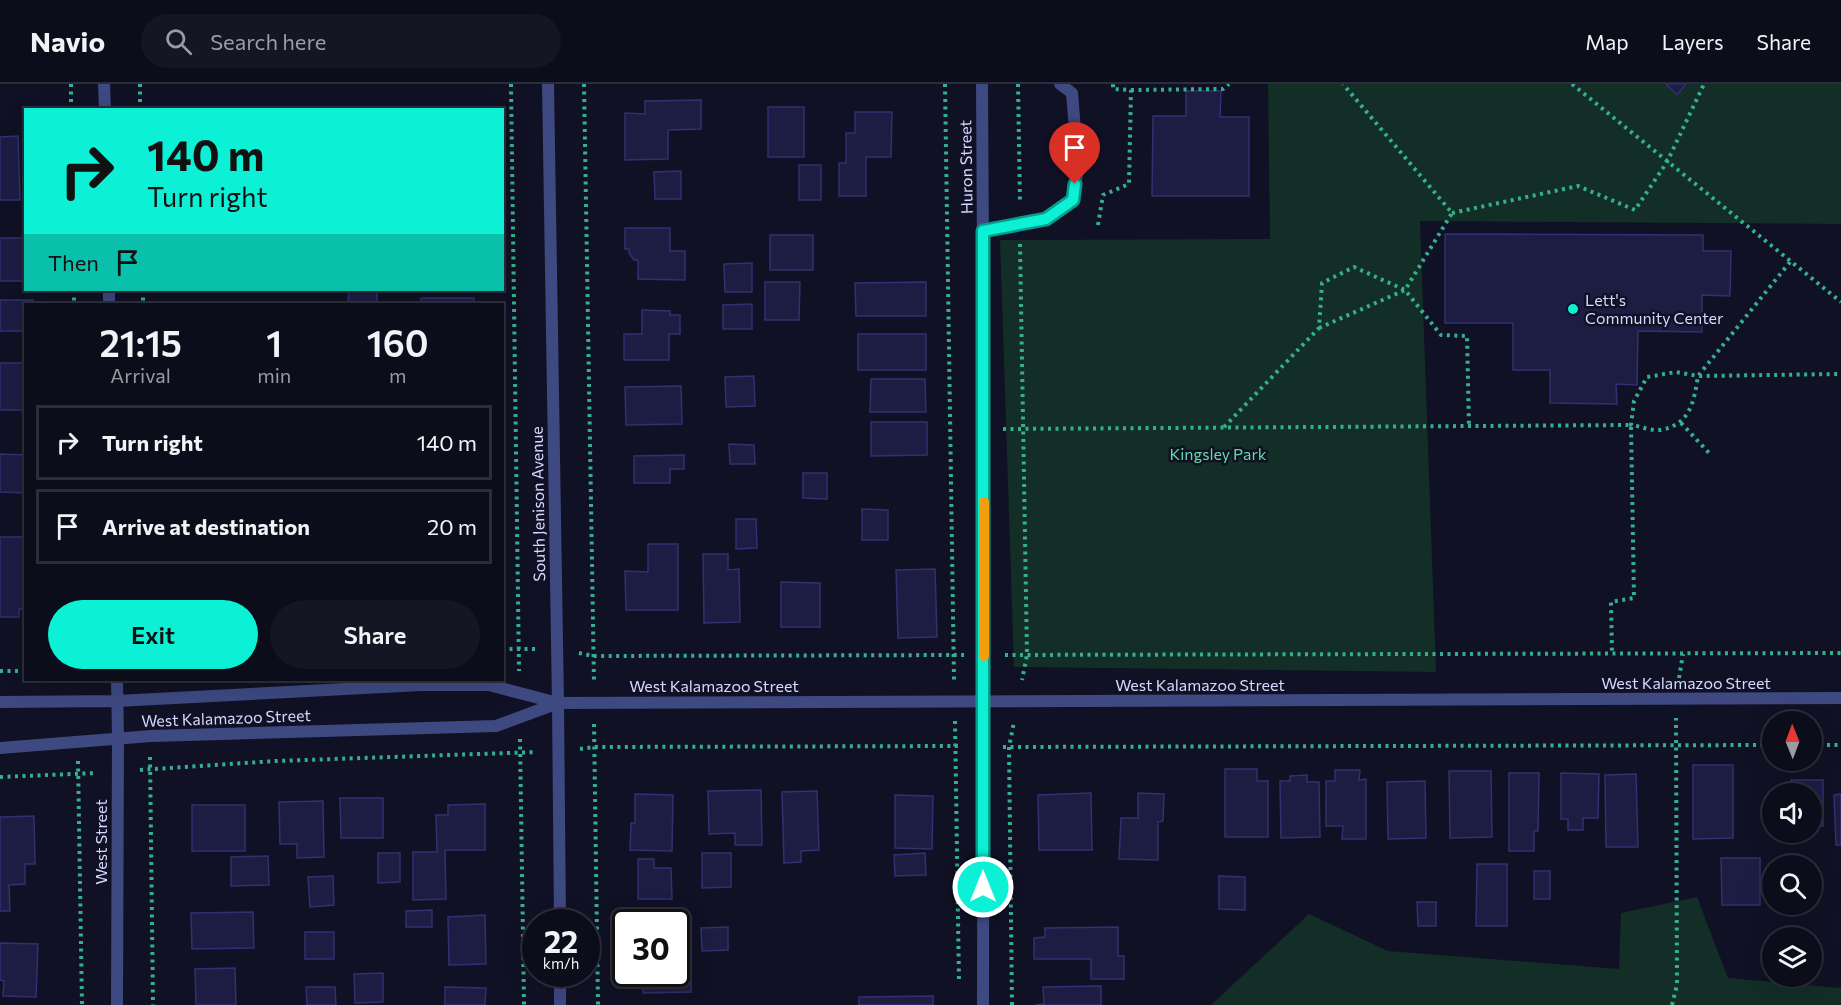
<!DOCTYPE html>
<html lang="en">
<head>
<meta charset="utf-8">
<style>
  :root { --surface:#0c0d1b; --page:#151624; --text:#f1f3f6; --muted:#9a9ca3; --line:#2c2d3a; --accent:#0cf1d6 }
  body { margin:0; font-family:Commissioner,sans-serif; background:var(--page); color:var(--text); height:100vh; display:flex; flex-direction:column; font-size:22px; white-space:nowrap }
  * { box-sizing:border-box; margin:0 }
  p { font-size:20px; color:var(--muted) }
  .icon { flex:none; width:33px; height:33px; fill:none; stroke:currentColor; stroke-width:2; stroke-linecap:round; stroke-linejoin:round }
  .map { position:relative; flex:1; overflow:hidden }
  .details { position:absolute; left:24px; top:219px; width:480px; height:378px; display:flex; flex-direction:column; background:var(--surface); border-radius:0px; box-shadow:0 6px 24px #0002,0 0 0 2px var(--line) }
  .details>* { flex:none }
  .banner { position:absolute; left:24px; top:24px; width:480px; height:183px; border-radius:0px; box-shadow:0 6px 24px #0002,0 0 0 2px var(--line); background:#0cf1d6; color:#111; overflow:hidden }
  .needle { width:39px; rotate:359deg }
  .buttons { position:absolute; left:1762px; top:627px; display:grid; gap:12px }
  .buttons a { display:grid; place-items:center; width:60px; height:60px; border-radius:50%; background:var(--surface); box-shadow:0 6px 24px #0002,0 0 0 2px var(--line); font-size:30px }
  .speed { position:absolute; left:522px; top:825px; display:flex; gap:12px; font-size:30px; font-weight:700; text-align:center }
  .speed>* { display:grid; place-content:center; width:78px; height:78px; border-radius:50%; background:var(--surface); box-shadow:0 6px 24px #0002,0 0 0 2px var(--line); line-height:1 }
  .speed small { font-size:15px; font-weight:400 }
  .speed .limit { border:3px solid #111; border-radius:9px; background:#fff; color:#111 }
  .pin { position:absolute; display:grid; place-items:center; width:51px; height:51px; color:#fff; margin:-62px -26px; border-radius:50% 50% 50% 0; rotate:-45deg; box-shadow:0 0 6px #0007 }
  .pin .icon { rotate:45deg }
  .me { position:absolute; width:66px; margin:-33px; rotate:0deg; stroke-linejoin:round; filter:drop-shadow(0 0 4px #0008) }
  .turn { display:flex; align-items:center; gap:21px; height:126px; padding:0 24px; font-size:27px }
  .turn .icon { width:78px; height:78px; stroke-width:2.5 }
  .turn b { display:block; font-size:42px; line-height:51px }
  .then { display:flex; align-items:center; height:57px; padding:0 24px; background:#0003; gap:12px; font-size:22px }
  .eta { display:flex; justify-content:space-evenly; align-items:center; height:102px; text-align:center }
  .eta b { font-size:36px; font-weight:600; line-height:42px }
  .cta { display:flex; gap:12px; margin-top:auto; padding:12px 24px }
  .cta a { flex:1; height:69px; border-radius:36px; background:var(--accent); color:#111; font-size:24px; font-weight:600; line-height:69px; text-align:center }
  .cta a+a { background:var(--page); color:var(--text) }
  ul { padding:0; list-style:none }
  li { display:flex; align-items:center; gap:18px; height:75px; margin:0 12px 9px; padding:0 12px; border:3px solid var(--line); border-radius:0px }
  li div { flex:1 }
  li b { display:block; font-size:22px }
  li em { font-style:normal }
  header { display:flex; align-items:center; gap:36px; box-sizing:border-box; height:84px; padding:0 30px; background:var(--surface); border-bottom:2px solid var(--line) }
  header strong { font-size:28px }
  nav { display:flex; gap:33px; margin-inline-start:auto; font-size:21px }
  .search { width:420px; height:54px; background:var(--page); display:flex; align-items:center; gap:15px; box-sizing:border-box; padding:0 21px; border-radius:33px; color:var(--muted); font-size:22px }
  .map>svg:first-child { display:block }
</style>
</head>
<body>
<header>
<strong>Navio</strong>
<div class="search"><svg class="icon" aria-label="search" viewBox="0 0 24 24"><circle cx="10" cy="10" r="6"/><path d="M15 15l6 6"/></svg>Search here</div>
<nav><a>Map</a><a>Layers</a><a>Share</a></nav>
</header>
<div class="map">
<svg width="1841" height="921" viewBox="0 0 1841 921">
  <rect width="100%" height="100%" fill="#101124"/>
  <path fill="#132d27" d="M1268 0H1841V140L1420 137 1436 588 1014 583 1000 156 1270 155Z
    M1697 813 1728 894 1841 904V921H1211L1309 830 1388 867 1619 885 1621 829Z"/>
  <path fill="#1d1d44" stroke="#30316f" stroke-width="1.5" d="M1666 0H1686L1677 11Z
    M1186 7H1221L1220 33H1249V112H1152L1153 32H1186Z
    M701 16V45L668 46V75L625 76V29L645 30V17Z
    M768 23H804V73H768Z
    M855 28H892L891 73H866V112H839V79H846V49H855Z
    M18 52 20 116H0V53Z
    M799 81H821V116H799Z
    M681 87V115H655L654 88Z
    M625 144H670V167H685V196L638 195V176H634L629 169V165H625Z
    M1445 150 1703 151V167H1731L1730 212 1702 211V248L1638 247 1637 301 1616 300 1617 320 1550 319V286H1513V239H1445Z
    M770 151H813V186H770Z
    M0 154H26V197H0Z
    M752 179V208H725L724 180Z
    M765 198H800L799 236H765Z
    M926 198V232H856L855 199Z
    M349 206H377V220H348Z
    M421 214H474V220H421Z
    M0 216H33V220H26V247H0Z
    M752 220V245H723V221Z
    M642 226 670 227V231H680V250H669V276H624V250H642Z
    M858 250H926V286H858Z
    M0 279H26V326H0Z
    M754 292 755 322 726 323 725 293Z
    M871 295H925L926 328H870Z
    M681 302 682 340 626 341 625 303Z
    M871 338H927V371L871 372Z
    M729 360 754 361 755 380H730Z
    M0 370 26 371V409L0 408Z
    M684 371V385H670V399H634V372Z
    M803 389H827V415L803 414Z
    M862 425 888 426V456H862Z
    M736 435H756L757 464 736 465Z
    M0 453H26V525H19V533H0Z
    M648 460H678V526H626L625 487 648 488Z
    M703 470H728V486L739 485 740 538 704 539Z
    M935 485 937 553 898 554 896 486Z
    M781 498 820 499V543H781Z
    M1693 681H1733V754L1693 755Z
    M1225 685H1257V697H1268V753H1225Z
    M1335 686H1360L1359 696 1366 695V755H1342L1343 742H1326V697H1335Z
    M1449 687H1491L1492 753 1450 754Z
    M1509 689H1539L1538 747H1534V767H1509Z
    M1561 689 1599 690 1598 734H1583V746H1568V735H1561Z
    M1636 690 1638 763H1606L1605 691Z
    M1307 691V698H1319L1320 753 1281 754 1280 697H1290V692Z
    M1791 696H1823V742H1812V710H1792Z
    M1425 697 1426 754 1388 755 1387 698Z
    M761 706 762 761H735V749L709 750 708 707Z
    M817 707 819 766 801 767V778L784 779 782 708Z
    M1091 709 1092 766H1039L1038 711Z
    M1138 709 1164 710 1163 737 1158 738V776L1119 775 1121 734H1138Z
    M635 710 673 711 672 767 630 766 631 739H635Z
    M1841 710V761H1836L1834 711Z
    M895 711 933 712 932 765 895 764Z
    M340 714H383V754H341Z
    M323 717 324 773 297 774V760H280L279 718Z
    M485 720V766H445L446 815 413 816V768H437L436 731H448V721Z
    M192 721H245V767H192Z
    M34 732 35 780H25V800L9 801 10 827H0V733Z
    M378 769H400V798L378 799Z
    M702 769H731V803L702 804Z
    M925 769 926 791 895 792 894 771Z
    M268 772 269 801 231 802V773Z
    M1721 774H1760V821H1722Z
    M638 775H654V784H671L672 815H638Z
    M1477 780H1507V842H1476Z
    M1534 787H1550V815H1534Z
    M333 792 334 821 310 823 308 793Z
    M1219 792 1245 793V826L1219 825Z
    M1417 818H1436V842H1418Z
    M432 826V843H406V827Z
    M253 828 254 864 192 865 191 829Z
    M485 831 486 880 449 881 448 833Z
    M728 843V866L702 867 701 844Z
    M1118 843V872H1124V895H1091V875H1034V854L1045 853V844Z
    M305 848H334V875H305Z
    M0 859 38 860 36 913 3 912 4 897 0 896Z
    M676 862H680V875H691V908L643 909 642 890H637H676Z
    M235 884 236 921H196L195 885Z
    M383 889V918L355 919 354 890Z
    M1101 902V921H1035L1044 920 1043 903Z
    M306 903H335L336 921H307Z
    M445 903 486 904 485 921H445Z
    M933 912V921H859V913Z"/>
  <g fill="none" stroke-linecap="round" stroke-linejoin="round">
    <path stroke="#35b08e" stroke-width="4" stroke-dasharray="3 4.5" stroke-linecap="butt" d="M71 0V26
      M140 0V26
      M511 0 519 587
      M584 0 594 599
      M945 0 954 596
      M1018 0 1020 119
      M1572 0 1841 218
      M1131 6 1223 5 1229 0
      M1452 129 1578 102 1635 126 1667 78 1704 0
      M1098 141 1103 111 1129 100 1131 6 1113 5V0
      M1020 160 1027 571 1022 596
      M1790 178 1698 292 1676 288 1647 293 1634 317 1631 341C1640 342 1651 347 1660 346 1690 341 1694 318 1698 292L1841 290
      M74 206V220
      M143 206V220
      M1319 244 1405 206 1441 251 1467 252 1469 343
      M1681 339 1711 371
      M1224 343 1319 244 1322 199 1354 183 1405 206 1452 129 1343 0
      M1003 345 1631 341 1634 514 1611 518 1612 570
      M502 565H536
      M579 569 593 572 964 571
      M1005 571 1841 569
      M0 587H26
      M1679 594 1683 570
      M955 637 959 899
      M594 640 598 921
      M520 655 524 921
      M1812 661H1841
      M1003 663 1773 661
      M580 665 594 663 962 662
      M150 673 153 921
      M78 677 82 921
      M140 686 276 677 537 668
      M0 693 96 689
      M1012 921 1009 663 1014 638
      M1672 921 1677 901 1676 634"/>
    <path stroke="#3d4980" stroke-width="12" d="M983 147 1046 135 1073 116 1078 84 1072 9 1060 0"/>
    <path stroke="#3d4980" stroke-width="12" d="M104 0 105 26
      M548 0 558 619 560 838
      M982 0 984 340 983 921
      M109 206V220
      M0 618 117 617 421 601H489L558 619 1841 614
      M0 664 151 652 496 642 558 619
      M560 890V921
      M117 921 118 654 117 596"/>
  </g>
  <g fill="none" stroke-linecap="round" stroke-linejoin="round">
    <defs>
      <path id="route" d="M983 803V147L1046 135 1073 116 1075 100"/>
    </defs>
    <use href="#route" stroke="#089d8b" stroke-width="15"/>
    <use href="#route" stroke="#0cf1d6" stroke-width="10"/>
    <path stroke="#f59e0b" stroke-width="10" d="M984 418V572"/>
  </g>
  <circle fill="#0cf1d6" stroke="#101124" stroke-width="2" cx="1573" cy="225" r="6"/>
  <g text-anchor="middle" stroke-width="5" stroke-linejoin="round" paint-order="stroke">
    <g font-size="16" fill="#d5d9fd" stroke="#101124">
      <text transform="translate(966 83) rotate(-91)" y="6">Huron Street</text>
      <text transform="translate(538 420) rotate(-91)" y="6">South Jenison Avenue</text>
      <text x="1686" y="605">West Kalamazoo Street</text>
      <text x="1200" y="607">West Kalamazoo Street</text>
      <text x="714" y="608">West Kalamazoo Street</text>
      <text transform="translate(226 634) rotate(-2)" y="6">West Kalamazoo Street</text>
      <text transform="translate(101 758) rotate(-90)" y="6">West Street</text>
    </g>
    <g font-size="16" fill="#d5d9fd" stroke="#101124" text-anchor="start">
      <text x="1585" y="222">Lett's<tspan x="1585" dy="18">Community Center</tspan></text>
    </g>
    <g font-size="16" fill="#64daa2" stroke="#101124">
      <text x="1218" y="376">Kingsley Park</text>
    </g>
  </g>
</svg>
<div class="buttons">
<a><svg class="needle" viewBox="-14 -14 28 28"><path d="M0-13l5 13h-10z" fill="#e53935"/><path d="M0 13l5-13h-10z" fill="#9a9ca3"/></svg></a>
<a><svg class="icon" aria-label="sound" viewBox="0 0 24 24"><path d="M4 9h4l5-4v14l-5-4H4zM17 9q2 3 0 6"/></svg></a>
<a><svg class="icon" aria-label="search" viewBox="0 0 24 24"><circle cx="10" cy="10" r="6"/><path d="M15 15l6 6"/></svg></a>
<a><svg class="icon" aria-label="layers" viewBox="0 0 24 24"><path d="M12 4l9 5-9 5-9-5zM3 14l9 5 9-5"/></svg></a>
</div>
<div class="speed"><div>22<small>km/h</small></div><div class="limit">30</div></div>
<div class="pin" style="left:1075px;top:100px;background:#d93025"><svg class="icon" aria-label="arrive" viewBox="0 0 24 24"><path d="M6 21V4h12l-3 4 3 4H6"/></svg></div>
<svg class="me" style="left:983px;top:803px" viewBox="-20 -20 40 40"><circle r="17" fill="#0cf1d6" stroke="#fff" stroke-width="3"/><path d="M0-11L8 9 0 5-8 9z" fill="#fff"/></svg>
<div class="banner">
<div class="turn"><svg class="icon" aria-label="right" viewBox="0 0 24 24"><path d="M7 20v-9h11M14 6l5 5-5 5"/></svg><div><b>140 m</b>Turn right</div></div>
<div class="then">Then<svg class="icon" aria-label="arrive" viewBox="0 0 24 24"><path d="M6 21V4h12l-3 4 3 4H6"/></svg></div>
</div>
<section class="details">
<div class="eta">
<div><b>21:15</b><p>Arrival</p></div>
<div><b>1</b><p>min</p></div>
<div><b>160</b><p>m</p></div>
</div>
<ul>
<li><svg class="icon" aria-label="right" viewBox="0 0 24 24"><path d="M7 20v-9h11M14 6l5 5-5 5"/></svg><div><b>Turn right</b></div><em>140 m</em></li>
<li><svg class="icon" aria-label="arrive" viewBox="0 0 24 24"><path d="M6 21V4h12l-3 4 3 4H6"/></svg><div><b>Arrive at destination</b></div><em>20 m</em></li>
</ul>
<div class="cta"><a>Exit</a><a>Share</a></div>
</section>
</div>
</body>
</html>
